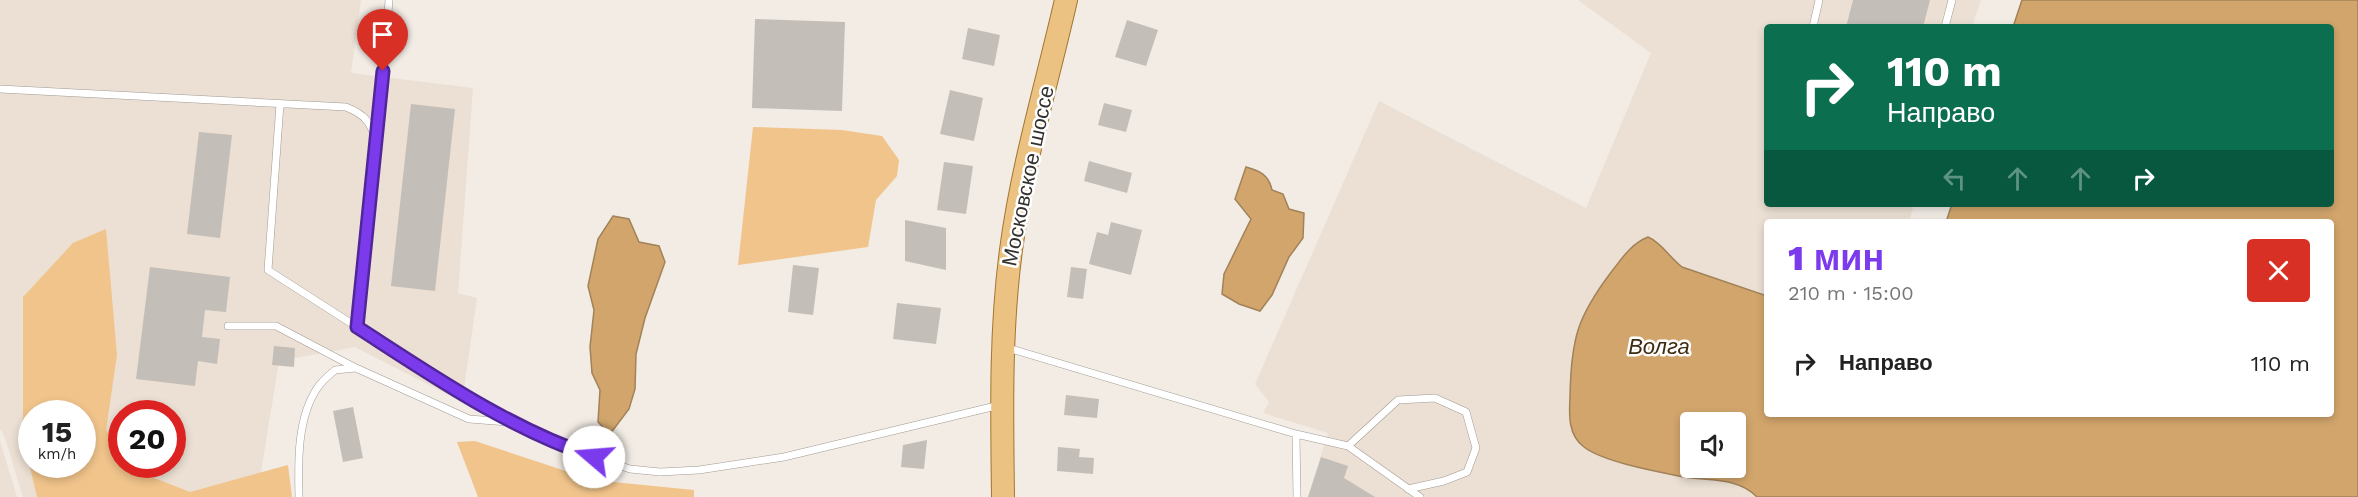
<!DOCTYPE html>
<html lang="ru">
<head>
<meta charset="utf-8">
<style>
  :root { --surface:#fff; --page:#f6f6f6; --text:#222; --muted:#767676; --accent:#7c3aed }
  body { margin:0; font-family:"Work Sans",sans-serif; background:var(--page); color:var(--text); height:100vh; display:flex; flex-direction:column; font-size:22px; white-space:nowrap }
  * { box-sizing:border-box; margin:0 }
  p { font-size:20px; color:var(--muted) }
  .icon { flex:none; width:33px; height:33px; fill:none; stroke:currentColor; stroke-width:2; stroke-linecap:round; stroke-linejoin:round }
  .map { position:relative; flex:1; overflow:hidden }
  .side { position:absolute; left:1764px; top:219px; width:570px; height:198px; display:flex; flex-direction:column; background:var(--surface); border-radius:6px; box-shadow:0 3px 9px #0003 }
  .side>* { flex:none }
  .guide { position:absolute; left:1764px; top:24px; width:570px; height:183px; border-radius:6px; box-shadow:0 3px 9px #0003; background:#0b6e4f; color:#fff; overflow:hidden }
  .tools { position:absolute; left:1680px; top:412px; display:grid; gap:12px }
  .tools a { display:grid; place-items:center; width:66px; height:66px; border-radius:6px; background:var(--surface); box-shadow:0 3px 9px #0003; font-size:30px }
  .speed { position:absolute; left:18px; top:400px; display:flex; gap:12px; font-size:30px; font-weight:700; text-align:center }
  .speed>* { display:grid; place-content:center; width:78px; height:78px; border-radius:50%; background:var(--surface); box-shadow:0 3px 9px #0003; line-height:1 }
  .speed small { font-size:15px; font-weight:400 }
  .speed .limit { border:9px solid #d22; background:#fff; color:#111 }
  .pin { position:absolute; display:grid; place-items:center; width:51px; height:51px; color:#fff; margin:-62px -26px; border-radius:50% 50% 50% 0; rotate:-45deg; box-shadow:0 0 6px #0007 }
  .pin .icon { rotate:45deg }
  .me { position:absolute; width:66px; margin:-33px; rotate:288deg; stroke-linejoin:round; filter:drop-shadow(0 0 4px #0008) }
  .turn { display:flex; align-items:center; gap:21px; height:126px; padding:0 24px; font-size:27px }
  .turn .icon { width:78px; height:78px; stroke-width:2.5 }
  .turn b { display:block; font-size:42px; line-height:51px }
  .lanes { display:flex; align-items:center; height:57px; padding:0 24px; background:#0003; justify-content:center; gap:30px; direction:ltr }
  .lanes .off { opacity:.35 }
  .round { display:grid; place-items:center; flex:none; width:63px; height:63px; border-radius:6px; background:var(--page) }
  .head { display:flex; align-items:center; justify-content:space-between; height:102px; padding:0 24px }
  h1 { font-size:36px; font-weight:800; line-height:45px; color:var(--accent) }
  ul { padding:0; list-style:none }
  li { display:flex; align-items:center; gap:18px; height:84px; padding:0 24px }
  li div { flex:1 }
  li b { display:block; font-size:22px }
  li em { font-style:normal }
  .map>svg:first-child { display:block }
</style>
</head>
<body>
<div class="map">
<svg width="2358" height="497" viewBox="0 0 2358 497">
  <rect width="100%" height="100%" fill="#f2ece5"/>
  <path fill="#ebe0d3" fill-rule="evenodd" d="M0 0H361L351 73 473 88 458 293 477 298 462 402 355 347 279 361 257 497H23L4 435 0 429ZM32 414H82V465H32ZM122 414H172V465H122Z
    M1578 0H1981L1972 27H1767V204H1914L1909 222H1767V296L1682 267 1671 258 1657 241 1627 251 1595 294 1573 344 1570 381 1569 417 1583 446 1598 455 1617 461 1686 477 1717 479 1743 487 1757 497H1308L1328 433 1263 413 1269 402 1255 384 1379 101 1586 208 1651 53Z
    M0 441 17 497H0Z"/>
  <path fill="#f1c48b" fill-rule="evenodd" d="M753 127 842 130 882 136 899 160 897 176 876 200 868 247 738 265Z
    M106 229 117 355 106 430 121 452 122 465H131L134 470 190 492 288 465 292 497H37L23 437V297L73 243ZM32 414H82V465H32Z
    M475 441 593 480 694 490V497H478L457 442Z"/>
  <path fill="#d2a56c" stroke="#a28259" stroke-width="1.5" fill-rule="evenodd" d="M2022 0H2358V497H1757C1738 477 1709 481 1684 477 1659 472 1603 462 1584 447 1568 435 1569 415 1570 397 1571 339 1577 317 1612 271 1623 257 1631 244 1648 237 1662 243 1669 257 1682 267L1767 296V414H2331V222H1946L1952 204H2331V27H2013ZM1690 423H1736V468H1690Z
    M1246 167C1260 171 1269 175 1272 190L1283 194 1289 209 1304 213 1303 238 1289 257 1272 295 1260 311 1239 304 1222 294 1224 274 1251 219 1235 199Z
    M613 216 629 219 639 242 659 246 665 262 645 318 636 354 635 389 629 409 610 434 598 422 600 390 592 373 590 347 594 310 588 286 598 239Z"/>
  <path fill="#c4beb8" d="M1853 0H1930L1923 27H1846Z
    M755 19 845 22 842 111 752 108Z
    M1127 20 1158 30 1146 66 1115 57Z
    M968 28 1000 35 994 66 962 59Z
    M950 90 983 98 974 141 940 134Z
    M1104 103 1132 110 1126 132 1098 125Z
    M411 104 455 109 435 291 391 286Z
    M199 132 232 135 220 238 187 234Z
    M1089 161 1132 173 1127 193 1084 181Z
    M944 162 973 166 966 214 937 210Z
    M905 220 946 228V270L905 261Z
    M1111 222 1142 230 1131 275 1089 264 1097 232 1108 235Z
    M793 265 819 268 813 315 788 312Z
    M150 267 230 277 226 312 205 310 202 337 220 339 217 364 198 361 195 386 136 379Z
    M1071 267 1087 269 1083 299 1067 297Z
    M897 303 941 308 936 344 893 339Z
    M274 346 295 348 294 367 272 365Z
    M1066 395 1099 399 1097 418 1064 415Z
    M353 407 363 458 343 462 333 411Z
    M927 440 924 469 901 467 903 445Z
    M1058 447 1080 449 1079 457 1094 458 1093 474 1057 471Z
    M1321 457 1348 466 1344 478 1375 497H1308Z"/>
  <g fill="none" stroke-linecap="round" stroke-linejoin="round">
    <defs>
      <path id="service" d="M1813 27 1819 0
        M1945 27 1952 0
        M0 89 346 107C366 115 370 122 377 142L357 328
        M280 104 268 270 463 395 510 423 559 445 630 469 660 472 699 470 784 457 1000 405
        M378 138 389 0
        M228 326H276L356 368
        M1008 348 1296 434 1348 446 1420 497
        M1296 434 1297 497
        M1348 446 1398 400 1435 398 1466 412 1476 448 1467 472 1444 481 1408 489
        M299 497C298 462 297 417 318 387 322 381 329 375 335 370L356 368 469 419 508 422"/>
      <path id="primary" d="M1003 497C1002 415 1000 332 1011 250 1022 166 1047 83 1066 0"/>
    </defs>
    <use href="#service" stroke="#a09a94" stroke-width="8"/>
    <use href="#primary" stroke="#a3752f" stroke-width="24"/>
    <use href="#service" stroke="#fff" stroke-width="7"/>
    <use href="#primary" stroke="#ecc282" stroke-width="22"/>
  </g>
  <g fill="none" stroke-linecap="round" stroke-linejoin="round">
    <defs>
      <path id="route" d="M383 71 357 327C433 376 508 428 594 457"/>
    </defs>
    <use href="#route" stroke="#51269a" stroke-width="15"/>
    <use href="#route" stroke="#7c3aed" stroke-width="10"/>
  </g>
  <g text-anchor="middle" stroke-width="5" stroke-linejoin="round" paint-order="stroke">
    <g font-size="21" fill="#33312e" stroke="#fff">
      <text transform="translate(1028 176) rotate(-78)" y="7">Московское шоссе</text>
    </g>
    <g font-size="22" font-style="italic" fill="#3f2c12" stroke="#fff">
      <text x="1659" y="354">Волга</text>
    </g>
  </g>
</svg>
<div class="tools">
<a><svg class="icon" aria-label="sound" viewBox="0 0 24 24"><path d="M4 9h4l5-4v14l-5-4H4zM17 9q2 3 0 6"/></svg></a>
</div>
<div class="speed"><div>15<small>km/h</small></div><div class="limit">20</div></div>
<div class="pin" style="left:383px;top:71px;background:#d93025"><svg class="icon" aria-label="arrive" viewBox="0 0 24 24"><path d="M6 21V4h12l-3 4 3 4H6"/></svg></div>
<svg class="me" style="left:594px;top:457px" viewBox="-20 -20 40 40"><circle r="19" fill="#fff"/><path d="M0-13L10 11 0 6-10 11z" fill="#7c3aed"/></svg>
<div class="guide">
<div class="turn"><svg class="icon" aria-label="right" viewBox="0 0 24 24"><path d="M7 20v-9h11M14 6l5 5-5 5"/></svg><div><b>110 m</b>Направо</div></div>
<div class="lanes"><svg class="icon off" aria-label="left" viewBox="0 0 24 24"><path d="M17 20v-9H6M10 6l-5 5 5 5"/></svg><svg class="icon off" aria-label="ahead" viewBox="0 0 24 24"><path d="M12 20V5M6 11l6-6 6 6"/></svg><svg class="icon off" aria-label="ahead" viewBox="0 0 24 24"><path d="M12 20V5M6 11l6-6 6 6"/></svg><svg class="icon" aria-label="right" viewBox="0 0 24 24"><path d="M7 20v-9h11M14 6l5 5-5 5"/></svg></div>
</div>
<section class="side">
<div class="head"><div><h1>1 мин</h1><p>210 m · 15:00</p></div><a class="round" style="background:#d93025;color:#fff"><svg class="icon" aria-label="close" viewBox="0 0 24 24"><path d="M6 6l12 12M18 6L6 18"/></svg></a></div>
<ul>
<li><svg class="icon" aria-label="right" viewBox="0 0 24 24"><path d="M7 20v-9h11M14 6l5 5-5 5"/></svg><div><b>Направо</b></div><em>110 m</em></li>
</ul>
</section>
</div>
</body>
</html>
